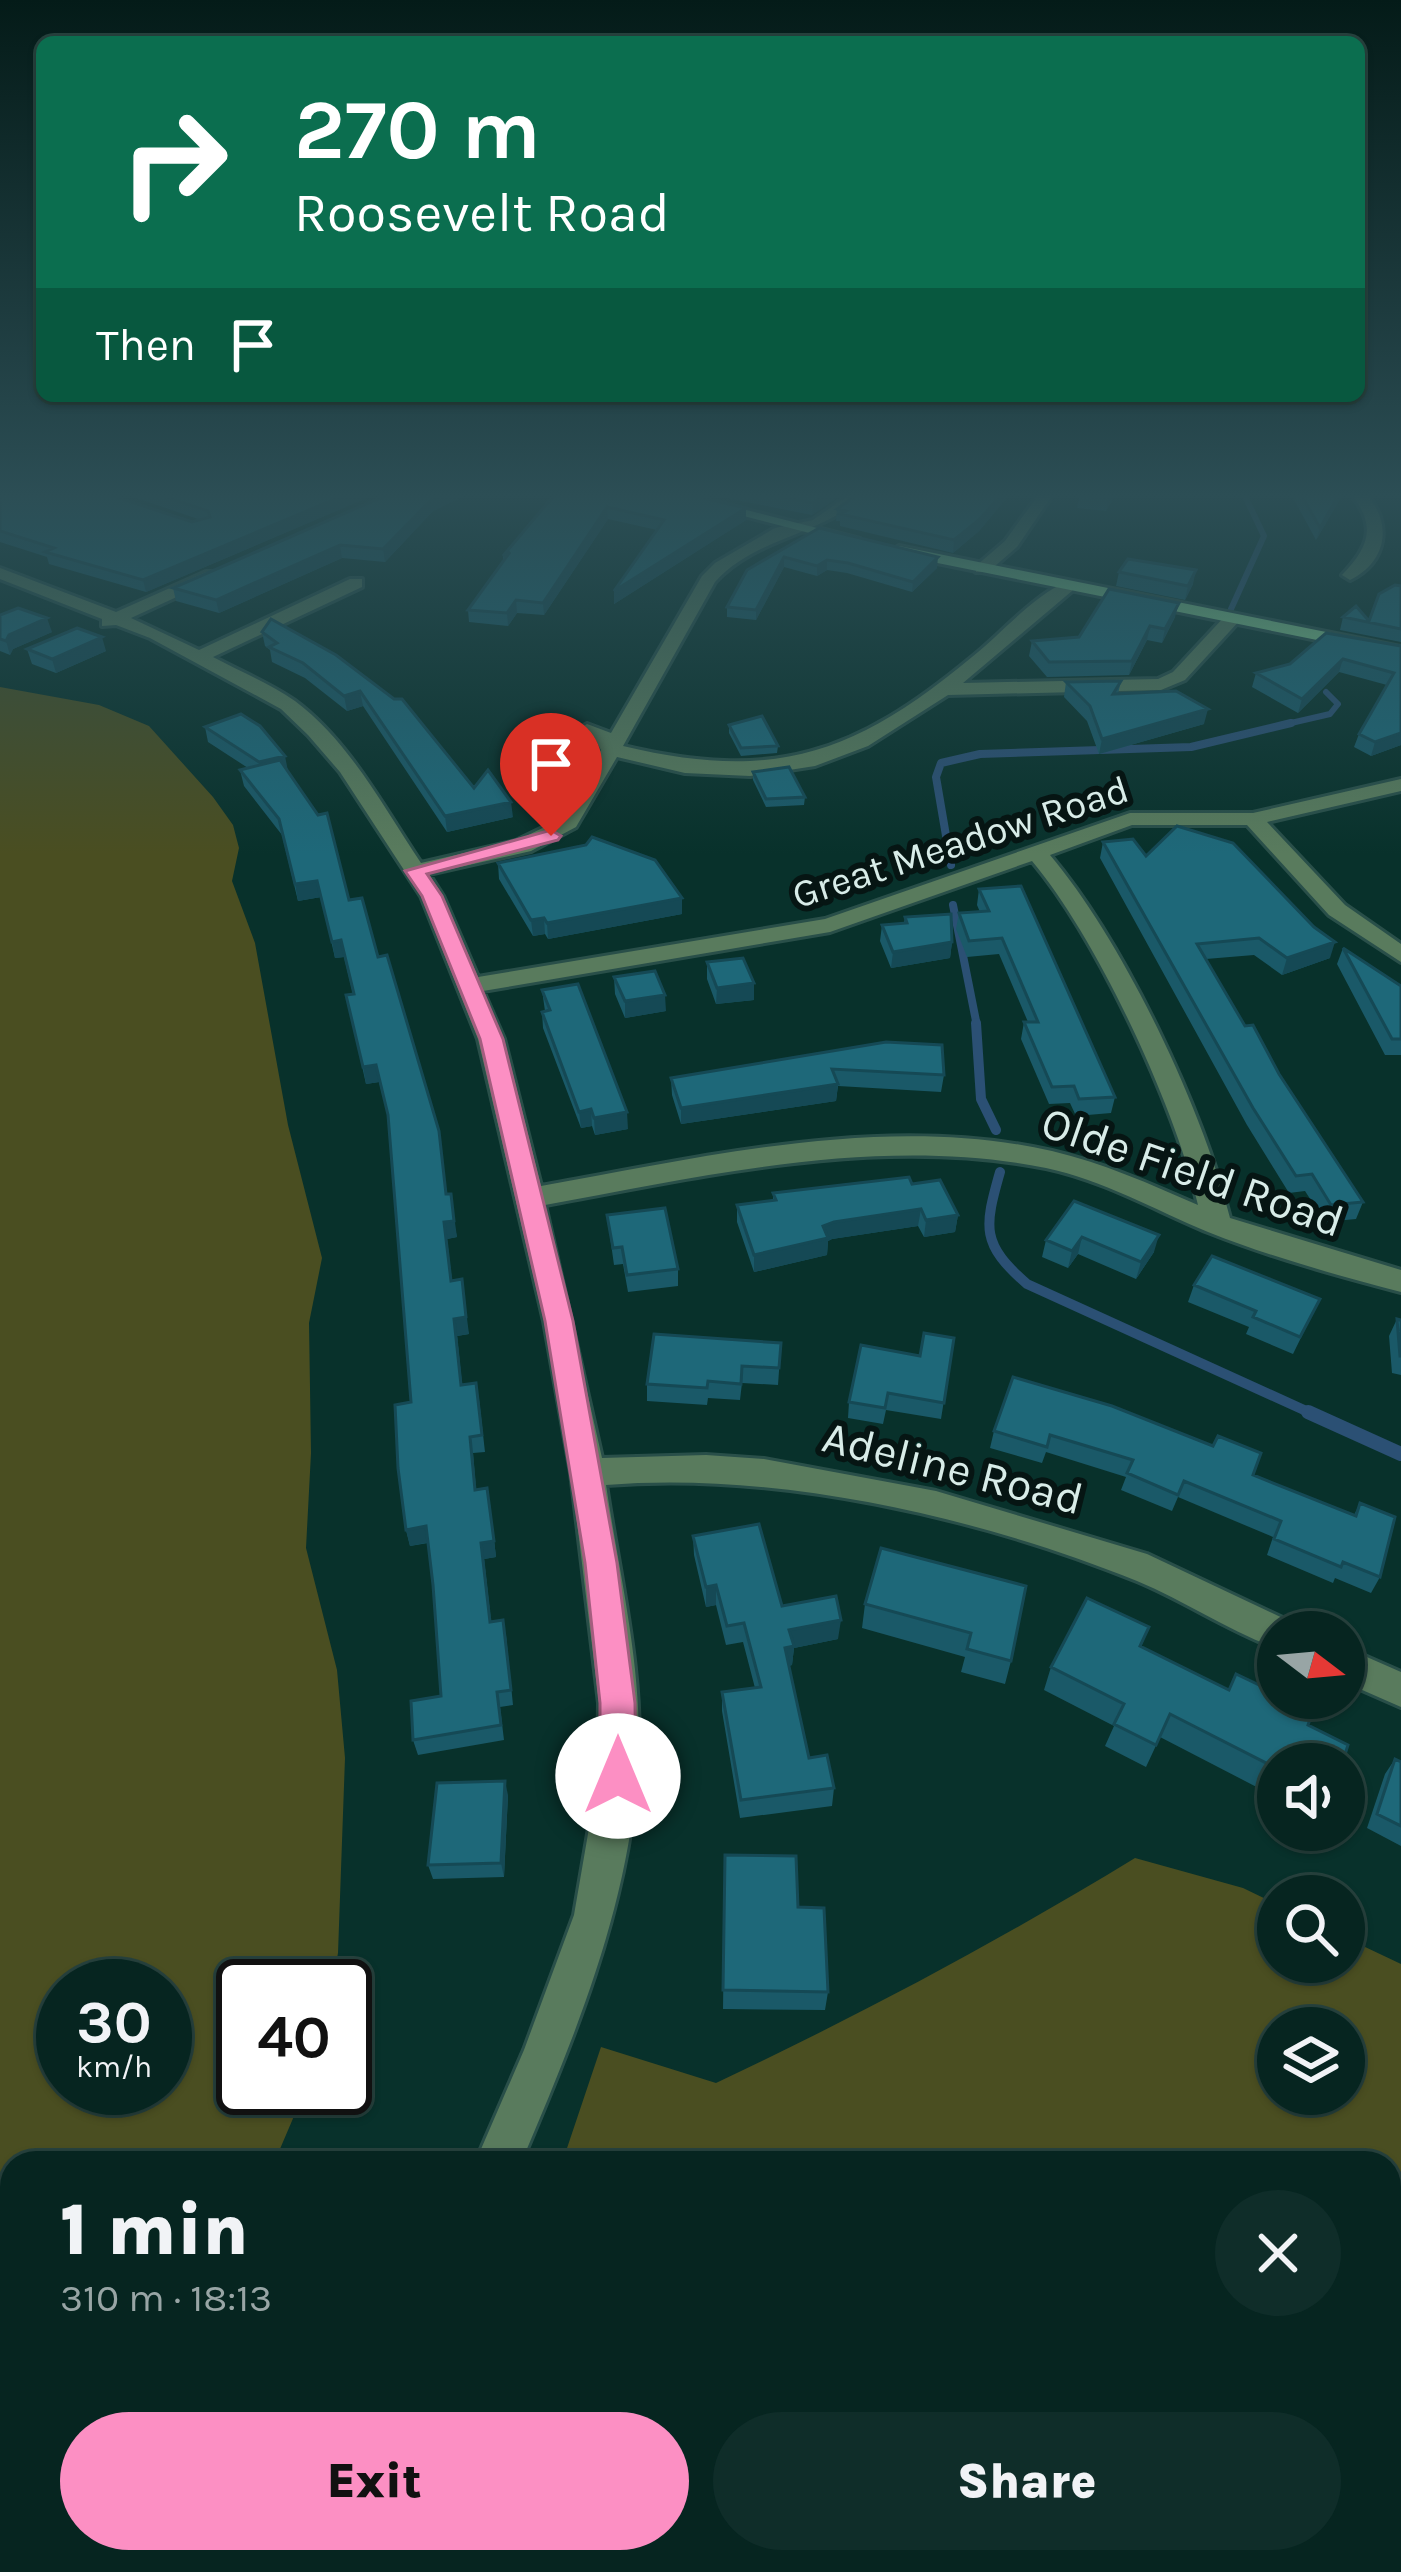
<!DOCTYPE html>
<html lang="en">
<head>
<meta charset="utf-8">
<style>
  :root { --surface:#062520; --page:#0f2d29; --text:#f1f3f6; --muted:#98a5a5; --line:#27423e; --accent:#fc8fc3 }
  body { margin:0; font-family:Karla,sans-serif; background:var(--page); color:var(--text); height:100vh; display:flex; flex-direction:column; font-size:45px; white-space:nowrap }
  * { box-sizing:border-box; margin:0 }
  p { font-size:39px; color:var(--muted) }
  .icon { flex:none; width:66px; height:66px; fill:none; stroke:currentColor; stroke-width:2; stroke-linecap:round; stroke-linejoin:round }
  .map { position:relative; flex:1; overflow:hidden }
  .panel { position:absolute; left:0px; top:2151px; width:1401px; height:423px; display:flex; flex-direction:column; background:var(--surface); border-radius:36px 36px 0 0; box-shadow:0 3px 9px #0004,0 0 0 3px var(--line) }
  .panel>* { flex:none }
  .hud { position:absolute; left:36px; top:36px; width:1329px; height:366px; border-radius:18px; box-shadow:0 3px 9px #0004,0 0 0 3px var(--line); background:#0b6e4f; color:#fff; overflow:hidden }
  .needle { width:78px; rotate:106deg }
  .buttons { position:absolute; left:1257px; top:1611px; display:grid; gap:24px }
  .buttons a { display:grid; place-items:center; width:108px; height:108px; border-radius:50%; background:var(--surface); box-shadow:0 3px 9px #0004,0 0 0 3px var(--line); font-size:60px }
  .speed { position:absolute; left:36px; top:1959px; display:flex; gap:24px; font-size:60px; font-weight:700; text-align:center }
  .speed>* { display:grid; place-content:center; width:156px; height:156px; border-radius:50%; background:var(--surface); box-shadow:0 3px 9px #0004,0 0 0 3px var(--line); line-height:1 }
  .speed small { font-size:30px; font-weight:400 }
  .speed .limit { border:6px solid #111; border-radius:18px; background:#fff; color:#111 }
  .pin { position:absolute; display:grid; place-items:center; width:102px; height:102px; color:#fff; margin:-123px -51px; border-radius:50% 50% 50% 0; rotate:-45deg; box-shadow:0 0 12px #0007 }
  .pin .icon { rotate:45deg }
  .me { position:absolute; width:132px; margin:-66px; rotate:0deg; stroke-linejoin:round; filter:drop-shadow(0 0 9px #0008) }
  .turn { display:flex; align-items:center; gap:42px; height:252px; padding:0 60px; font-size:54px }
  .turn .icon { width:156px; height:156px; stroke-width:2.5 }
  .turn b { display:block; font-size:84px; line-height:102px }
  .then { display:flex; align-items:center; height:114px; padding:0 60px; background:#0003; gap:24px; font-size:45px }
  .round { display:grid; place-items:center; flex:none; width:126px; height:126px; border-radius:63px; background:var(--page) }
  .overview { display:flex; align-items:center; justify-content:space-between; height:204px; padding:0 60px }
  h1 { font-size:72px; font-weight:800; line-height:90px }
  .cta { display:flex; gap:24px; margin-top:auto; padding:24px 60px }
  .cta a { flex:1; height:138px; border-radius:72px; background:var(--accent); color:#111; font-size:48px; font-weight:800; line-height:138px; text-align:center }
  .cta a+a { background:var(--page); color:var(--text) }
  .map>svg:first-child { display:block }
</style>
</head>
<body>
<div class="map">
<svg width="1401" height="2572" viewBox="0 0 1401 2572">
  <rect width="100%" height="100%" fill="#08312b"/>
  <path fill="#4a4e21" fill-rule="evenodd" d="M0 687 99 705 149 726 213 797 233 825 239 848 232 881 255 943 288 1125 322 1258 309 1323 311 1453 306 1548 337 1670 345 1758 338 1953 332 1986H243V2088H306L274 2163H12V2506L0 2518ZM63 1986H165V2088H63Z
    M1135 1858 1243 1888 1278 1905V1962H1344V1937L1401 1964V2572H437L433 2562H1389V2163H562L601 2047 716 2083C860 2015 999 1941 1135 1858ZM1278 2028H1344V2094H1278Z"/>
  <g fill="none" stroke-linecap="round" stroke-linejoin="round">
    <path stroke="#2b5074" stroke-width="6" d="M1231 609 1264 536 1244 494
      M1278 726 1330 714 1338 704 1326 692"/>
    <path stroke="#2b5074" stroke-width="8" d="M951 865 936 777 941 763 980 754 1191 747 1291 723
      M953 905 977 1026"/>
    <path stroke="#2b5074" stroke-width="10" d="M976 1023 981 1099 996 1130
      M1000 1172C984 1228 981 1244 1027 1284L1315 1415"/>
    <path stroke="#2b5074" stroke-width="14" d="M1308 1412 1401 1454"/>
    <defs>
      <path id="minor" d="M850 494H866C822 536 757 536 715 582L623 746C774 782 854 755 972 657 1001 634 1033 596 1066 582L1074 587 1072 591 963 683 1158 679 1173 672 1226 615 1241 619 1185 680 1161 690 948 695 868 746 815 766 750 776 685 773 617 757 576 827 531 851 429 874 443 896 478 977 825 919 1130 813H1253L1401 779V791L1267 822 1345 905 1401 944V962L1329 915 1247 825H1132L1050 855C1124 943 1202 1107 1230 1218L1401 1270V1292C1336 1275 1271 1257 1208 1232 1155 1210 1103 1180 1046 1168 880 1135 708 1175 545 1205L602 1458 706 1455 764 1459 936 1491 1147 1554 1291 1622 1296 1632H1278V1649C1229 1631 1185 1601 1137 1581 979 1517 777 1471 606 1485 620 1580 646 1681 637 1777 626 1914 574 2038 521 2163H475L524 2050 574 1915 598 1776 599 1703 571 1473 544 1321 478 1039 421 896 340 772 308 735 281 709 150 638 116 625 102 626V619L0 579V568L116 612 206 572H218V578L131 618 199 650 350 579H362V587L213 657C239 671 271 684 295 701 349 741 384 808 421 863L516 841 561 819 601 750 594 737 577 730 587 724 611 733 702 576 715 563 775 528 813 520ZM1032 861C1097 938 1175 1106 1198 1205 1150 1184 1103 1163 1052 1151 885 1113 705 1157 541 1186L504 1039 483 991 830 932Z
        M1039 494H1053L1017 547 988 572H976V566L1005 541Z
        M1351 494H1366C1393 523 1387 562 1350 580L1342 575C1369 547 1377 526 1351 494Z
        M1344 1647 1401 1672V1707L1344 1682Z
        M266 2562H321L317 2572H262Z"/>
      <path id="major" d="M659 494H684L860 539 852 544Z
        M899 546 1401 647V657L893 554 891 551Z"/>
    </defs>
    <use href="#minor" stroke="#294f49" stroke-width="6"/>
    <use href="#major" stroke="#294f49" stroke-width="6"/>
    <use href="#minor" fill="#597b5d" fill-rule="evenodd"/>
    <use href="#major" fill="#84cd8f" fill-rule="evenodd"/>
  </g>
  <path fill="#1a5968" d="M0 494 192 522 201 520 125 494H376L146 592 49 564 47 557 0 542Z
    M389 494H468L433 511 385 562 342 558 219 613 176 601 173 588Z
    M555 494 746 520 614 604V591L657 530 608 519 544 615 517 613 508 626 469 622 468 610 503 561V556Z
    M706 494H842L812 515Z
    M858 494H1010L979 531 953 553 840 526V521H836L837 509Z
    M1080 494H1116L1106 511 1077 508Z
    M1291 494H1343L1316 540Z
    M819 528 937 568 912 592 847 573 827 570 817 576 784 567 756 620 727 617V607Z
    M1119 572 1193 584 1185 600 1116 586Z
    M1401 586V642L1340 630 1343 617 1369 621Z
    M0 615 52 632 13 649 10 655 0 651Z
    M1175 617 1162 643 1147 640 1129 675 1047 677 1029 656 1032 641 1079 637Z
    M262 632 336 655 474 788 513 817 447 832 363 706 347 711 305 678 272 662 270 650 265 646Z
    M1401 646V745L1371 756 1354 747 1359 734 1387 685 1339 672 1298 713 1252 687 1256 673Z
    M27 649 106 651 56 673 32 664Z
    M1121 681 1118 694 1204 724 1099 754 1087 721 1064 697 1066 682Z
    M729 725 778 746 777 753 741 756 729 733Z
    M205 727 288 771 349 900 447 1194 457 1237 447 1239 452 1281 469 1334 457 1336 462 1385 479 1399 485 1452 473 1453 476 1489 490 1504 496 1557 484 1559 491 1622 506 1635 513 1705 500 1707 504 1740 418 1755 413 1740 441 1696 433 1585 428 1543 410 1546 406 1530 411 1402 389 1121 379 1082 366 1084 346 995 353 994 344 957 335 958 321 897 298 901 282 835 244 786 240 770 248 768 208 742Z
    M753 772 805 797 804 805 766 807 753 780Z
    M1103 842 1146 856 1330 958 1282 975 1254 955 1206 959 1245 1026 1363 1202 1356 1219 1325 1222 1305 1191 1289 1193 1247 1125 1100 858Z
    M498 863 682 914 548 939 545 934 533 936 499 879Z
    M979 889 1115 1097 1111 1113 1076 1116 1070 1103 1049 1104 1021 1039 1024 1022H1028L999 954 967 957 956 929 959 913 980 912 977 905Z
    M905 917 952 942 950 958 891 968 880 941 882 925 904 923Z
    M1343 948 1401 986V1055H1385L1337 964Z
    M707 962 754 983V1000L716 1004 707 979Z
    M614 977 666 1011 625 1018 615 994Z
    M542 990 628 1129 595 1135 592 1126 581 1128 543 1028 542 1012 545 1011Z
    M886 1042 944 1075 941 1092 838 1086 836 1101 681 1124 672 1095 671 1078Z
    M912 1184 958 1215 955 1232 924 1237 918 1226 832 1239 828 1241 827 1255 754 1272 737 1222V1205L773 1200V1193Z
    M1074 1201 1154 1252 1136 1279 1078 1254 1068 1268 1042 1257 1046 1240Z
    M607 1215 678 1269V1286L628 1292 623 1264 614 1265Z
    M1194 1285 1320 1299 1293 1354 1246 1334 1249 1327 1188 1302Z
    M1397 1319 1401 1320V1375L1392 1373 1389 1336Z
    M954 1338 941 1419 886 1410 883 1424 848 1418 849 1402 920 1356Z
    M781 1343 778 1385 742 1383 740 1400 708 1398 707 1405 647 1401V1384Z
    M1013 1377 1354 1515 1360 1503 1380 1577 1371 1593 1335 1578 1333 1583 1267 1555 1273 1537 1178 1497 1172 1511 1121 1490 1126 1477 1046 1452 1042 1463 990 1448 994 1431Z
    M693 1536 782 1606 838 1639 794 1648 792 1665 789 1666 809 1758 834 1788 832 1806 740 1818 722 1711V1692L755 1688 743 1642 726 1645 716 1605 706 1607 694 1555Z
    M881 1548 1011 1661 1005 1684 961 1672 965 1657 862 1628 865 1604Z
    M1149 1627 1141 1647 1228 1690 1236 1674 1278 1764V1828L1264 1821 1274 1796 1160 1737 1146 1767 1105 1746 1114 1726 1044 1690 1051 1667Z
    M1395 1759 1401 1762V1846L1367 1828 1385 1774Z
    M508 1795 504 1877 433 1879 428 1865Z
    M1283 1830H1316L1307 1843Z
    M725 1855 798 1907 828 1992 825 2010 723 2009Z"/>
  <path fill="#154955" d="M347 494H376L146 592 143 580Z
    M443 494H468L433 511 385 562 383 549 432 499Z
    M826 494H842L812 515 813 503Z
    M1002 494H1010L979 531 953 553 954 540Z
    M1111 494H1116L1106 511 1108 499Z
    M1339 494H1343L1316 540 1320 528Z
    M607 507 608 519 544 615 543 603Z
    M746 508V520L614 604V591Z
    M340 545 342 558 219 613 216 600Z
    M784 557V567L756 620V610Z
    M938 557 937 568 912 592 913 582Z
    M827 560V570L817 576V566Z
    M1196 570 1193 584 1185 600 1188 586Z
    M516 600 517 613 508 626 507 613Z
    M1179 603 1175 617 1162 643 1165 629Z
    M47 618 52 632 13 649 10 655 6 641 9 635Z
    M1150 626 1147 640 1129 675 1132 661Z
    M102 637 106 651 56 673 52 659Z
    M1343 659 1339 672 1298 713 1302 699Z
    M360 691 363 706 347 711 344 696Z
    M1208 709 1204 724 1099 754 1102 739Z
    M1401 733V745L1371 756 1375 742Z
    M285 756 288 771 262 778 259 762Z
    M511 802 513 817 447 832 445 816Z
    M317 881 321 897 298 901 295 884Z
    M682 898V914L548 939 547 923Z
    M544 918 545 934 533 936 531 920Z
    M341 940 344 957 335 958 332 942Z
    M952 942 950 958 891 968 893 952Z
    M1335 942 1330 958 1282 975 1287 958Z
    M754 983V1000L716 1004 717 988Z
    M665 995 666 1011 625 1018V1001Z
    M376 1065 379 1082 366 1084 363 1067Z
    M838 1084 836 1101 681 1124V1108Z
    M591 1109 592 1126 581 1128 579 1112Z
    M627 1112 628 1129 595 1135 594 1118Z
    M451 1194 457 1237 447 1239 444 1222Z
    M921 1209 918 1226 832 1239 828 1241 827 1255 754 1272V1255L823 1226 834 1222Z
    M958 1215 955 1232 924 1237 926 1220Z
    M1159 1235 1154 1252 1136 1279 1141 1262Z
    M1082 1237 1078 1254 1068 1268 1072 1251Z
    M462 1279 469 1334 457 1336 464 1402 454 1319Z
    M490 1504 496 1557 484 1559 493 1638 481 1543Z
    M426 1526 430 1542 410 1546 406 1530Z
    M716 1585V1605L706 1607V1587Z
    M841 1620 838 1639 794 1648 792 1665 784 1667 789 1630Z
    M505 1781 508 1795 504 1877 501 1863Z"/>
  <path fill="#1e6879" stroke="#154955" stroke-width="3" d="M0 494H107L192 522 210 517 208 511 157 494H347L143 580 45 552 54 548 0 531Z
    M389 494H443L432 499 383 549 340 545 216 600 173 588Z
    M555 494H687L746 508 614 591 664 520 607 507 543 603 516 600 507 613 468 610 510 552 503 556Z
    M766 494H826L813 503Z
    M858 494H1002L980 519 954 540 840 514 846 511 837 509Z
    M1080 494H1111L1108 499 1079 496Z
    M1301 494H1339L1320 528Z
    M819 528 938 557 913 582 848 563 827 560 817 566 784 557 756 610 727 607 747 570Z
    M1128 559 1196 570 1188 586 1119 572Z
    M1395 585 1401 586V629L1343 617 1356 606 1369 621 1379 594Z
    M1109 589 1179 603 1165 629 1150 626 1132 661 1049 662 1032 641 1079 637Z
    M18 608 47 618 9 635 6 641 0 639V615Z
    M271 619 336 655 394 699H402L474 788 488 770 511 802 445 816 360 691 344 696 303 663 269 647 277 643 262 632Z
    M77 628 102 637 52 659 27 649Z
    M1326 633 1401 646V733L1375 742 1359 734 1394 673 1343 659 1302 699 1256 673 1290 664Z
    M1121 681 1113 694 1176 691 1208 709 1102 739 1090 706 1066 682Z
    M241 714 260 726 285 756 259 762 205 727Z
    M762 716 778 746 741 748 729 725Z
    M280 760 318 815 327 813 349 900 362 898 378 957 387 955 439 1131 446 1194H451L454 1221 444 1222 451 1281 462 1279 466 1317 454 1319 461 1385 476 1383 482 1435 470 1437 475 1490 487 1488 494 1541 481 1543 490 1622 503 1620 511 1690 497 1692 501 1725 413 1740 411 1701 441 1696 433 1585 426 1526 406 1530 398 1468 395 1405 411 1402 388 1115 376 1065 363 1067 346 995 354 994 341 940 332 942 317 881 295 884 279 819 240 770Z
    M789 767 805 797 766 799 753 772Z
    M1177 826 1233 843 1314 927 1335 942 1287 958 1259 938 1197 944 1245 1026 1253 1025 1279 1074 1363 1202 1331 1205 1312 1174 1296 1176 1253 1108 1103 842 1133 839 1146 856Z
    M592 837 655 860 682 898 547 923 544 918 531 920 498 863 586 845Z
    M1021 886 1115 1097 1079 1099 1074 1086 1052 1087 1024 1022H1038L1002 938 969 941 959 913 989 911 979 889Z
    M951 914 952 942 893 952 882 925 907 923 905 917Z
    M1343 948 1401 986V1039H1392Z
    M743 958 754 983 717 988 707 962Z
    M655 971 665 995 625 1001 614 977Z
    M578 984 627 1112 594 1118 591 1109 579 1112 542 1012 550 1010 542 990Z
    M886 1042 942 1045 944 1075 832 1069 838 1084 681 1108 671 1078Z
    M909 1177 912 1184 940 1180 958 1215 926 1220 921 1209 834 1222 823 1226 828 1238 754 1255 737 1205 776 1200 773 1193Z
    M1074 1201 1159 1235 1141 1262 1082 1237 1072 1251 1046 1240Z
    M665 1208 678 1269 627 1275 622 1247 613 1248 607 1215Z
    M1212 1256 1320 1299 1300 1337 1253 1317 1256 1311 1194 1285Z
    M1397 1319 1401 1320V1356H1400Z
    M924 1333 954 1338 944 1403 888 1393 885 1408 849 1402 861 1345 920 1356Z
    M654 1334 781 1343 779 1368 742 1366 741 1384 708 1381 707 1388 647 1384Z
    M1013 1377 1112 1406 1213 1446 1218 1436 1261 1453 1253 1475 1356 1516 1360 1503 1395 1517 1380 1577 1343 1562 1341 1567 1274 1539 1281 1521 1184 1481 1178 1495 1127 1473 1133 1460 1050 1435 1047 1447 994 1431Z
    M759 1524 782 1606 836 1596 841 1620 789 1630 794 1646 785 1648 809 1758 827 1755 834 1788 741 1800 722 1692 761 1687 744 1623 727 1626 716 1585 706 1587 693 1536Z
    M881 1548 1026 1586 1011 1661 967 1649 971 1633 865 1604Z
    M1087 1598 1149 1627 1140 1646 1229 1690 1236 1674 1278 1694V1698H1287L1313 1711 1308 1725 1348 1745 1342 1764H1278V1769L1170 1714 1156 1745 1114 1724 1124 1704 1051 1667Z
    M1395 1759 1401 1762V1826L1377 1814Z
    M505 1781 501 1863 428 1865 437 1783Z
    M725 1855 796 1856 798 1907 824 1908 828 1992 723 1990Z"/>
  <linearGradient id="sky" x2="0" y2="1"><stop stop-color="#041b18"/><stop offset="0.58" stop-color="#2c4e55"/><stop offset="1" stop-color="#2c4e55" stop-opacity="0"/></linearGradient>
  <rect width="1401" height="854" fill="url(#sky)"/>
  <path fill="#fc8fc3" stroke="#a45d7f" stroke-width="3" d="M551 830 561 836 558 840 427 874 442 896 503 1039 573 1321 617 1563 635 1703 636 1776 630 1788 618 1793 605 1788 600 1776V1703L585 1563 545 1321 480 1039 422 896 405 871Z"/>
  <g text-anchor="middle" stroke-width="12" stroke-linejoin="round" paint-order="stroke">
    <g font-size="39" fill="#d8ece8" stroke="#061513">
      <text transform="translate(960 841) rotate(-18)" y="14">Great Meadow Road</text>
    </g>
    <g font-size="45" fill="#d8ece8" stroke="#061513">
      <text transform="translate(1193 1171) rotate(19)" y="16">Olde Field Road</text>
      <text transform="translate(953 1467) rotate(14)" y="16">Adeline Road</text>
    </g>
  </g>
</svg>
<div class="buttons">
<a><svg class="needle" viewBox="-14 -14 28 28"><path d="M0-13l5 13h-10z" fill="#e53935"/><path d="M0 13l5-13h-10z" fill="#98a5a5"/></svg></a>
<a><svg class="icon" aria-label="sound" viewBox="0 0 24 24"><path d="M4 9h4l5-4v14l-5-4H4zM17 9q2 3 0 6"/></svg></a>
<a><svg class="icon" aria-label="search" viewBox="0 0 24 24"><circle cx="10" cy="10" r="6"/><path d="M15 15l6 6"/></svg></a>
<a><svg class="icon" aria-label="layers" viewBox="0 0 24 24"><path d="M12 4l9 5-9 5-9-5zM3 14l9 5 9-5"/></svg></a>
</div>
<div class="speed"><div>30<small>km/h</small></div><div class="limit">40</div></div>
<div class="pin" style="left:551px;top:836px;background:#d93025"><svg class="icon" aria-label="arrive" viewBox="0 0 24 24"><path d="M6 21V4h12l-3 4 3 4H6"/></svg></div>
<svg class="me" style="left:618px;top:1776px" viewBox="-20 -20 40 40"><circle r="19" fill="#fff"/><path d="M0-13L10 11 0 6-10 11z" fill="#fc8fc3"/></svg>
<div class="hud">
<div class="turn"><svg class="icon" aria-label="right" viewBox="0 0 24 24"><path d="M7 20v-9h11M14 6l5 5-5 5"/></svg><div><b>270 m</b>Roosevelt Road</div></div>
<div class="then">Then<svg class="icon" aria-label="arrive" viewBox="0 0 24 24"><path d="M6 21V4h12l-3 4 3 4H6"/></svg></div>
</div>
<section class="panel">
<div class="overview"><div><h1>1 min</h1><p>310 m · 18:13</p></div><a class="round"><svg class="icon" aria-label="close" viewBox="0 0 24 24"><path d="M6 6l12 12M18 6L6 18"/></svg></a></div>
<div class="cta"><a>Exit</a><a>Share</a></div>
</section>
</div>
</body>
</html>
